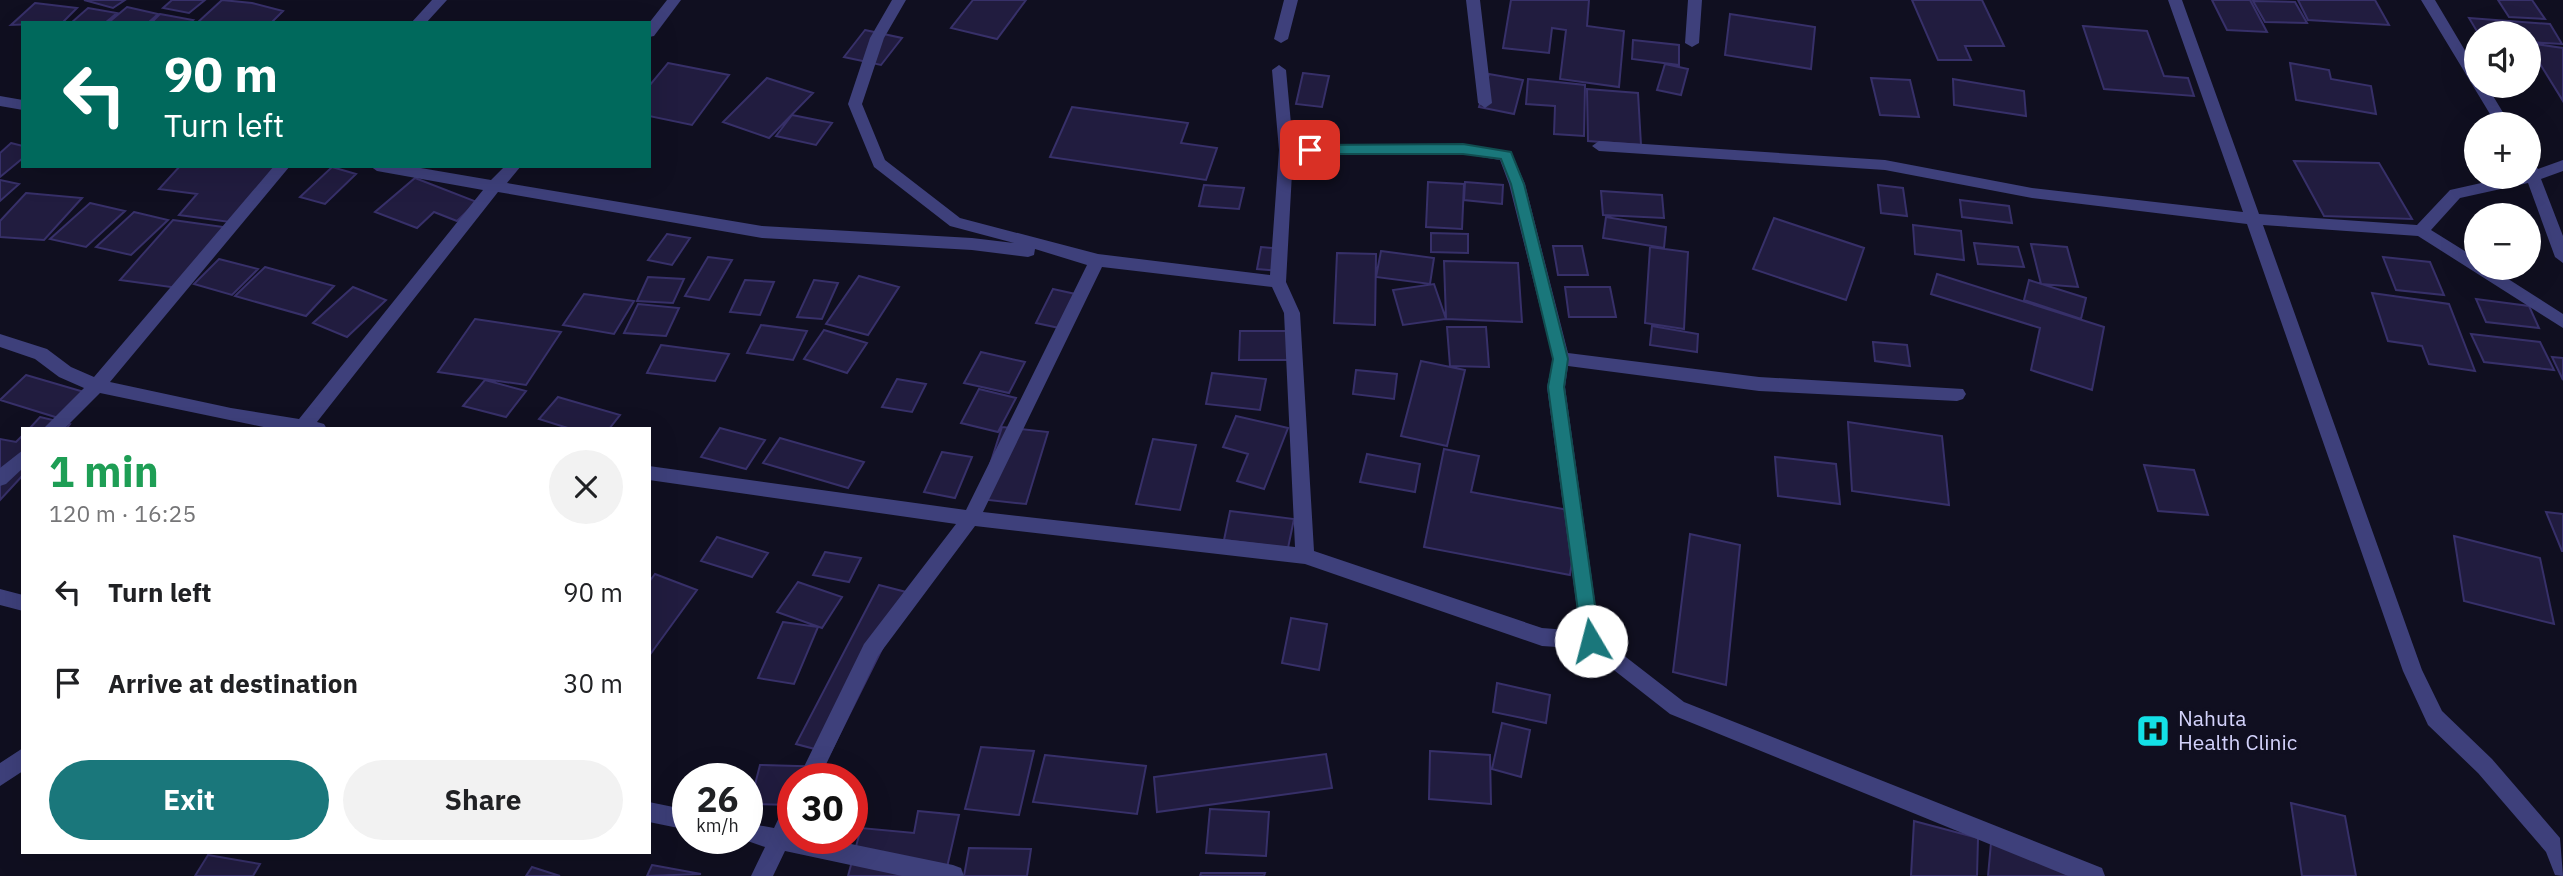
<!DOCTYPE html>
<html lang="en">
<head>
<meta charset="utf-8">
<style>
  :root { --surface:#fff; --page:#f2f2f2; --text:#202124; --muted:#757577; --accent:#1a777b }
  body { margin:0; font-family:"IBM Plex Sans",sans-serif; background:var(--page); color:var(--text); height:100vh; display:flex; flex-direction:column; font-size:26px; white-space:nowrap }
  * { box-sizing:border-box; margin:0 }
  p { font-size:23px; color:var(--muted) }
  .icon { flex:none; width:38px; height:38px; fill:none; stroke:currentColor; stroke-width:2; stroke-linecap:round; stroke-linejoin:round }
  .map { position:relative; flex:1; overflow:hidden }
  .sheet { position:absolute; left:21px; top:427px; width:630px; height:427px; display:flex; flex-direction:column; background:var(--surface); border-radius:0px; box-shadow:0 7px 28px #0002 }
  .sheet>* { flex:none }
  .top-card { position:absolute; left:21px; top:21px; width:630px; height:147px; border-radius:0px; box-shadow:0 7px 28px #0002; background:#00695c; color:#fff; overflow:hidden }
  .tools { position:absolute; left:2464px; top:21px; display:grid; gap:14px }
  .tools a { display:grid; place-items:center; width:77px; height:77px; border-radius:50%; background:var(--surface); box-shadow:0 7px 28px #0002; font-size:35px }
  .speed { position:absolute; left:672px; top:763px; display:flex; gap:14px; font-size:35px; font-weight:700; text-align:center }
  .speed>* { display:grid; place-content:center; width:91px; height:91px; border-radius:50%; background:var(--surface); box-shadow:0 7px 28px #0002; line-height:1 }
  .speed small { font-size:18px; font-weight:400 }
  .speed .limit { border:10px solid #d22; background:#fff; color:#111 }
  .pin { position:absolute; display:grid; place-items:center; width:60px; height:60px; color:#fff; margin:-30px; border-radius:14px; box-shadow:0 4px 10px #0006 }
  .me { position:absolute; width:77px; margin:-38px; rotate:352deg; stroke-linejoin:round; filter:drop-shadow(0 0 5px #0008) }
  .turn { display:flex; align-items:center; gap:24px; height:147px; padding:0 28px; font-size:32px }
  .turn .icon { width:91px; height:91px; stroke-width:2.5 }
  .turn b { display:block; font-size:49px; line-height:60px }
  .round { display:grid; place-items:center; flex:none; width:74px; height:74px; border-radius:37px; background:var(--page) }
  .head { display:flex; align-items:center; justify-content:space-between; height:119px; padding:0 28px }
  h1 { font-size:42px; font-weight:800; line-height:52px; color:#1e9e55 }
  .button { display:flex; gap:14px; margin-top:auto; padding:14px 28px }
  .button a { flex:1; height:80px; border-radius:42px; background:var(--accent); color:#fff; font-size:28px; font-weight:800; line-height:80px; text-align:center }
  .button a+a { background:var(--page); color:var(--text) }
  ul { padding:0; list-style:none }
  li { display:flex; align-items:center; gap:21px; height:91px; padding:0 28px }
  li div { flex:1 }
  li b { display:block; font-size:26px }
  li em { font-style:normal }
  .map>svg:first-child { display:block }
</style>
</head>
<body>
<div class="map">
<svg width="2563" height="876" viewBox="0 0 2563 876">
  <rect width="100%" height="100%" fill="#100f20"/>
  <path fill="#211c3f" stroke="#373069" stroke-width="2" d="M84 0H125L113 8Z
    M172 0H205L189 13 163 8Z
    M222 0 252 3 283 11 271 23H197Z
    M973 0H1026L997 39 951 28Z
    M1511 0H1589L1587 26 1624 31 1619 87 1560 79 1566 30 1552 28 1549 53 1503 48Z
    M1912 0H1982L2004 46H1965L1971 60H1938Z
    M2212 0H2250L2267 32 2227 30Z
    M2298 0H2375L2389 25 2308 20Z
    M2498 0H2532L2545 19 2509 17Z
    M2253 1 2295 2 2307 23 2265 22Z
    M35 3 77 8 62 23 11 25Z
    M127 7 158 14 148 23H108Z
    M88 8 117 13 105 23H71Z
    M160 14 193 20 189 23H151Z
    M1730 14 1815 27 1811 69 1725 55Z
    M2469 18 2550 24 2562 44 2529 42V33H2478Z
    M2083 26 2147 31 2164 76 2188 78 2194 96 2104 89Z
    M865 30 902 38 881 65 844 57Z
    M1633 40 1679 45V65L1632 59Z
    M2529 43 2563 48V101L2529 46Z
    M668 63 729 75 692 125 649 116V86Z
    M2290 63 2329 70 2331 79 2371 86 2376 114 2296 100Z
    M1665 64 1688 69 1681 95 1657 90Z
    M1303 73 1329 76 1322 107 1296 104Z
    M1489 74 1523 80 1514 114 1479 107Z
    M767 78 813 93 769 138 723 122Z
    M1871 78 1910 80 1919 117 1880 115Z
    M1528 79 1585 85 1584 136 1554 134 1555 106 1526 104Z
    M1953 79 2024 91 2026 116 1954 105Z
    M1587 89 1638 93 1641 145 1588 141Z
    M1072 107 1188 123 1181 143 1217 148 1206 180 1050 157Z
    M792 115 832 123 816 145 776 136Z
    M11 143 23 146V158L0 177V153Z
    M2294 161 2379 163 2412 219 2324 216Z
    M180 166 285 167 237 223 179 215 197 194 159 189Z
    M332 167 356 174 325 204 300 197Z
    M415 178 477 202 457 221 434 212 417 228 375 212Z
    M0 180 19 184 0 201Z
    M1428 182 1464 184 1462 229 1426 227Z
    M1465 182 1503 185 1502 204 1464 200Z
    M1204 185 1244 188 1239 209 1199 206Z
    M1878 185 1903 188 1907 216 1881 213Z
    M1601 191 1662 195 1664 218 1603 215Z
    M26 193 82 198 44 240 0 237V221Z
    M1960 200 2009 206 2012 223 1962 217Z
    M90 203 125 211 86 247 50 239Z
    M134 212 168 220 131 255 96 247Z
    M1606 217 1666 227 1664 248 1603 238Z
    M1774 218 1864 248 1846 300 1753 269Z
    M173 220 230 228 178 288 120 280Z
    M1913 225 1961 231 1964 260 1915 254Z
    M1431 233 1468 234V253L1431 252Z
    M667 234 690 238 672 265 648 260Z
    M1974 243 2018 247 2024 267 1978 264Z
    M2031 244 2067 247 2078 287 2041 284Z
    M1553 246H1582L1588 275H1558Z
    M1261 247 1285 249 1281 271 1257 269Z
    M1650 247 1688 252 1684 329 1645 323Z
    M1381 251 1434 258 1430 284 1376 277Z
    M1337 253 1376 254 1375 325 1334 323Z
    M708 257 732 260 709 300 685 296Z
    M2383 257 2430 262 2444 295 2396 290Z
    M219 259 258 269 232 295 194 284Z
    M1444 261 1518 263 1522 322 1446 319Z
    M265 267 334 286 306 316 235 296Z
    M1937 274 2104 327 2092 390 2031 370 2040 328 1931 294Z
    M859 276 899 287 868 335 826 324Z
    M648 277 684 279 673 303 637 301Z
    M745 280 774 282 760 315 730 312Z
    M814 280 838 283 822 319 797 317Z
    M2029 280 2086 298 2081 319 2024 300Z
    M1434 284 1446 319 1403 325 1393 290Z
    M353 287 386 300 347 337 313 323Z
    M1565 287H1610L1616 317H1569Z
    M1053 289 1080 295 1064 329 1036 323Z
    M2372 293 2449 304 2475 371 2429 364 2422 346 2388 341Z
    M584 294 634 301 614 334 563 325Z
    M2476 299 2529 306 2539 328 2486 322Z
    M638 304 679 308 666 336 624 333Z
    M475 319 561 332 526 385 438 372Z
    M761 325 807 331 793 360 747 353Z
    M1652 326 1698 334 1697 352 1650 345Z
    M1447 327H1486L1489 367 1450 366Z
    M824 330 867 343 847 373 804 359Z
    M1240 331H1289L1288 360H1239Z
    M2471 334 2540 342 2554 370 2484 362Z
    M1873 342 1907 345 1910 366 1875 361Z
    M661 345 729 354 715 381 647 373Z
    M981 352 1025 362 1009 393 964 383Z
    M2552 357 2563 358V380Z
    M1421 361 1465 370 1447 446 1401 436Z
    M1356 370 1397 374 1394 399 1353 394Z
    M1212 373 1266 379 1260 410 1206 404Z
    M26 375 91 394 65 420 0 400Z
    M897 379 926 384 912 412 882 407Z
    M485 380 526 391 506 417 463 406Z
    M979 389 1016 398 998 432 961 423Z
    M558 397 620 415 609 429H571L539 419Z
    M1236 416 1288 428 1264 489 1237 481 1248 454 1223 447Z
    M40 417 70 424 66 429H29Z
    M1848 422 1942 436 1949 505 1852 491Z
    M1002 427 1048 432 1026 504 979 499Z
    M720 428 765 440 746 469 701 457Z
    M23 435V475L0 500V439L16 442Z
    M780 438 864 462 848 488 763 463Z
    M1153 439 1196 445 1180 510 1136 504Z
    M1444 449 1479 456 1471 492 1579 512 1570 575 1424 547Z
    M942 452 972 457 955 498 924 492Z
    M1367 454 1420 464 1415 492 1360 482Z
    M1775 457 1836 464 1840 504 1778 496Z
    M2144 465 2194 470 2208 515 2158 511Z
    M1230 511 1294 519 1288 548 1224 540Z
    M2546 512 2563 514V551H2562Z
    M1690 534 1740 545 1726 685 1673 672Z
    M2454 536 2540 558 2554 624 2464 601Z
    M717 537 768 553 752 577 701 561Z
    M825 552 861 558 849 582 813 575Z
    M655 574 697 590 649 656V582Z
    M798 582 842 597 822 628 777 612Z
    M879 585 910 593 830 753 796 744Z
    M1291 618 1327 624 1319 670 1282 663Z
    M783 622 818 627 794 684 758 678Z
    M1497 683 1550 695 1546 723 1493 712Z
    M1502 723 1530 730 1521 777 1492 769Z
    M981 747 1034 751 1019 815 965 809Z
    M1430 751 1490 755 1491 804 1429 799Z
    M1326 754 1332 788 1157 812 1154 777Z
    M1045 755 1146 766 1137 814 1033 802Z
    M760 765 832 767 829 779H793V805L750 804Z
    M2291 803 2345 816 2356 876H2302Z
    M1210 809 1269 812 1266 856 1206 853Z
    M918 811 959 815 945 876H848L861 828 914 833Z
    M1914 821 1978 838 1977 876H1911Z
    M1991 843 2079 876H1988Z
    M969 848 1031 849 1027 876H964Z
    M208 855 260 864 253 876H195Z
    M652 865 701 874 647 876Z
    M532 867 560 876H526Z
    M1201 873H1265L1264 876H1200Z"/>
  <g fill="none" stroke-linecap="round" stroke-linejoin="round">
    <path fill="#3e407b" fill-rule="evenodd" d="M432 0H447L426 23H411Z
      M667 0H681L654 36 649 37V23Z
      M892 0H906L884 38 862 104 885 160 960 218 1098 254 1270 275 1279 150 1272 70 1279 65 1286 70 1293 145 1463 144 1511 152 1525 184 1568 353 1759 377 1963 389 1966 394 1963 399 1957 401 1759 391 1568 366 1565 387 1600 637 1684 702 2102 868 2105 876H2068L1670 714 1587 649 1542 646 1305 564 975 526 878 656 819 779H798L864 644 956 524 649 480V466L966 510 1087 265 1035 249 1034 255 1028 257 972 250 762 238 498 192 317 422 324 424 327 429H273L100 393 64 429H43L84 388 59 377 35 359 0 347V334L47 349 71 367 94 377 274 166H290L110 382 231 408 299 419 483 190 377 171 370 166H409L491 180 505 166H521L507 183 762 226 972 238 1014 243 950 226 874 167 848 104 870 38ZM1463 154 1500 160 1509 184 1553 359 1547 387 1580 631 1542 628 1314 551 1300 313 1286 282 1293 155ZM1102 267 1272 287 1284 313 1295 547 983 512Z
      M1284 0H1298L1288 39 1281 43 1274 39Z
      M1466 0H1480L1492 103 1485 108 1478 103Z
      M1688 0H1702L1699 43 1692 47 1685 43Z
      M2168 0H2182L2259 214 2417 225 2450 190 2508 177H2529V164L2535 165 2538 169 2563 160V171L2541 179 2563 236V263L2555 257 2528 183 2460 198 2431 230 2476 258V268H2491L2563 314V328L2418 236 2263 225 2422 670 2442 711 2492 759 2560 838 2563 876 2555 875 2546 852 2478 773 2428 725 2403 671 2247 224 2032 198 1885 170 1599 151 1592 146 1599 141 1885 160 2032 188 2243 212Z
      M2421 0H2435L2476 69V86H2487L2510 124H2496Z
      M0 96 23 100V110L0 106Z
      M23 450V468L6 484 0 486V468Z
      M0 589 23 595V611L0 605Z
      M23 748V771L0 786V763Z
      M793 800V838H822L953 865 961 868 964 876H902L785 851 773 876H751L765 847 739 838H747V823L774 828 786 803Z
      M649 802 688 810V830L649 822Z"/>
  </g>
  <path fill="#1a777b" stroke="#114d50" stroke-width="2" d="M1463 144 1511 152 1524 184 1568 359 1564 387 1600 641 1591 649 1582 641 1548 387 1553 359 1511 184 1501 159 1463 154H1310L1303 150 1310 145Z"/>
  <defs>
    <symbol id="hospital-square" viewBox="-11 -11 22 22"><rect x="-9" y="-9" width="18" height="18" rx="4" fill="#13e0e6" stroke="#100f20"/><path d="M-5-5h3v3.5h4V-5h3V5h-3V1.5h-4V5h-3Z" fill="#111"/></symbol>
  </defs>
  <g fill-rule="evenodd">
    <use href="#hospital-square" x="2134" y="712" width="38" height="38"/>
  </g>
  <g text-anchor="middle" stroke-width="7" stroke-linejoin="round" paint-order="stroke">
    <g font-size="21" fill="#d3d2fb" stroke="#100f20" text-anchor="start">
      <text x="2178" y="726">Nahuta<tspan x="2178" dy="24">Health Clinic</tspan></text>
    </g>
  </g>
</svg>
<div class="tools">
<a><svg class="icon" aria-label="sound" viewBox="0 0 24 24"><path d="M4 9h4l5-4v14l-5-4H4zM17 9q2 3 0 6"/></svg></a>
<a>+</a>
<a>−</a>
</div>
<div class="speed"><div>26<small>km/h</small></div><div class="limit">30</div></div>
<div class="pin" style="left:1310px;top:150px;background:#d93025"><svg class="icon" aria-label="arrive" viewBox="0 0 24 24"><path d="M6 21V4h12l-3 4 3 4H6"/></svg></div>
<svg class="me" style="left:1591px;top:641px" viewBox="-20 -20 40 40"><circle r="19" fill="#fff"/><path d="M0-13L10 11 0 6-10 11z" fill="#1a777b"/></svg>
<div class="top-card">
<div class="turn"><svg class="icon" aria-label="left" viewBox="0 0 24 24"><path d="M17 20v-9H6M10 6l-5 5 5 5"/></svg><div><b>90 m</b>Turn left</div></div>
</div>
<section class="sheet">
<div class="head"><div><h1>1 min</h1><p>120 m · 16:25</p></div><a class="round"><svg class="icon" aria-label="close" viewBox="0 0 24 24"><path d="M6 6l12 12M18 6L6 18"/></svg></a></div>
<ul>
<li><svg class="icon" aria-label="left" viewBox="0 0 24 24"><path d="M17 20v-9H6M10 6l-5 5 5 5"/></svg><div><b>Turn left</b></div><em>90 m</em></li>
<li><svg class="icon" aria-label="arrive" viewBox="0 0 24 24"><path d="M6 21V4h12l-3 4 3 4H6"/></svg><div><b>Arrive at destination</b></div><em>30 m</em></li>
</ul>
<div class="button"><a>Exit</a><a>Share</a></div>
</section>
</div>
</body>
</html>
